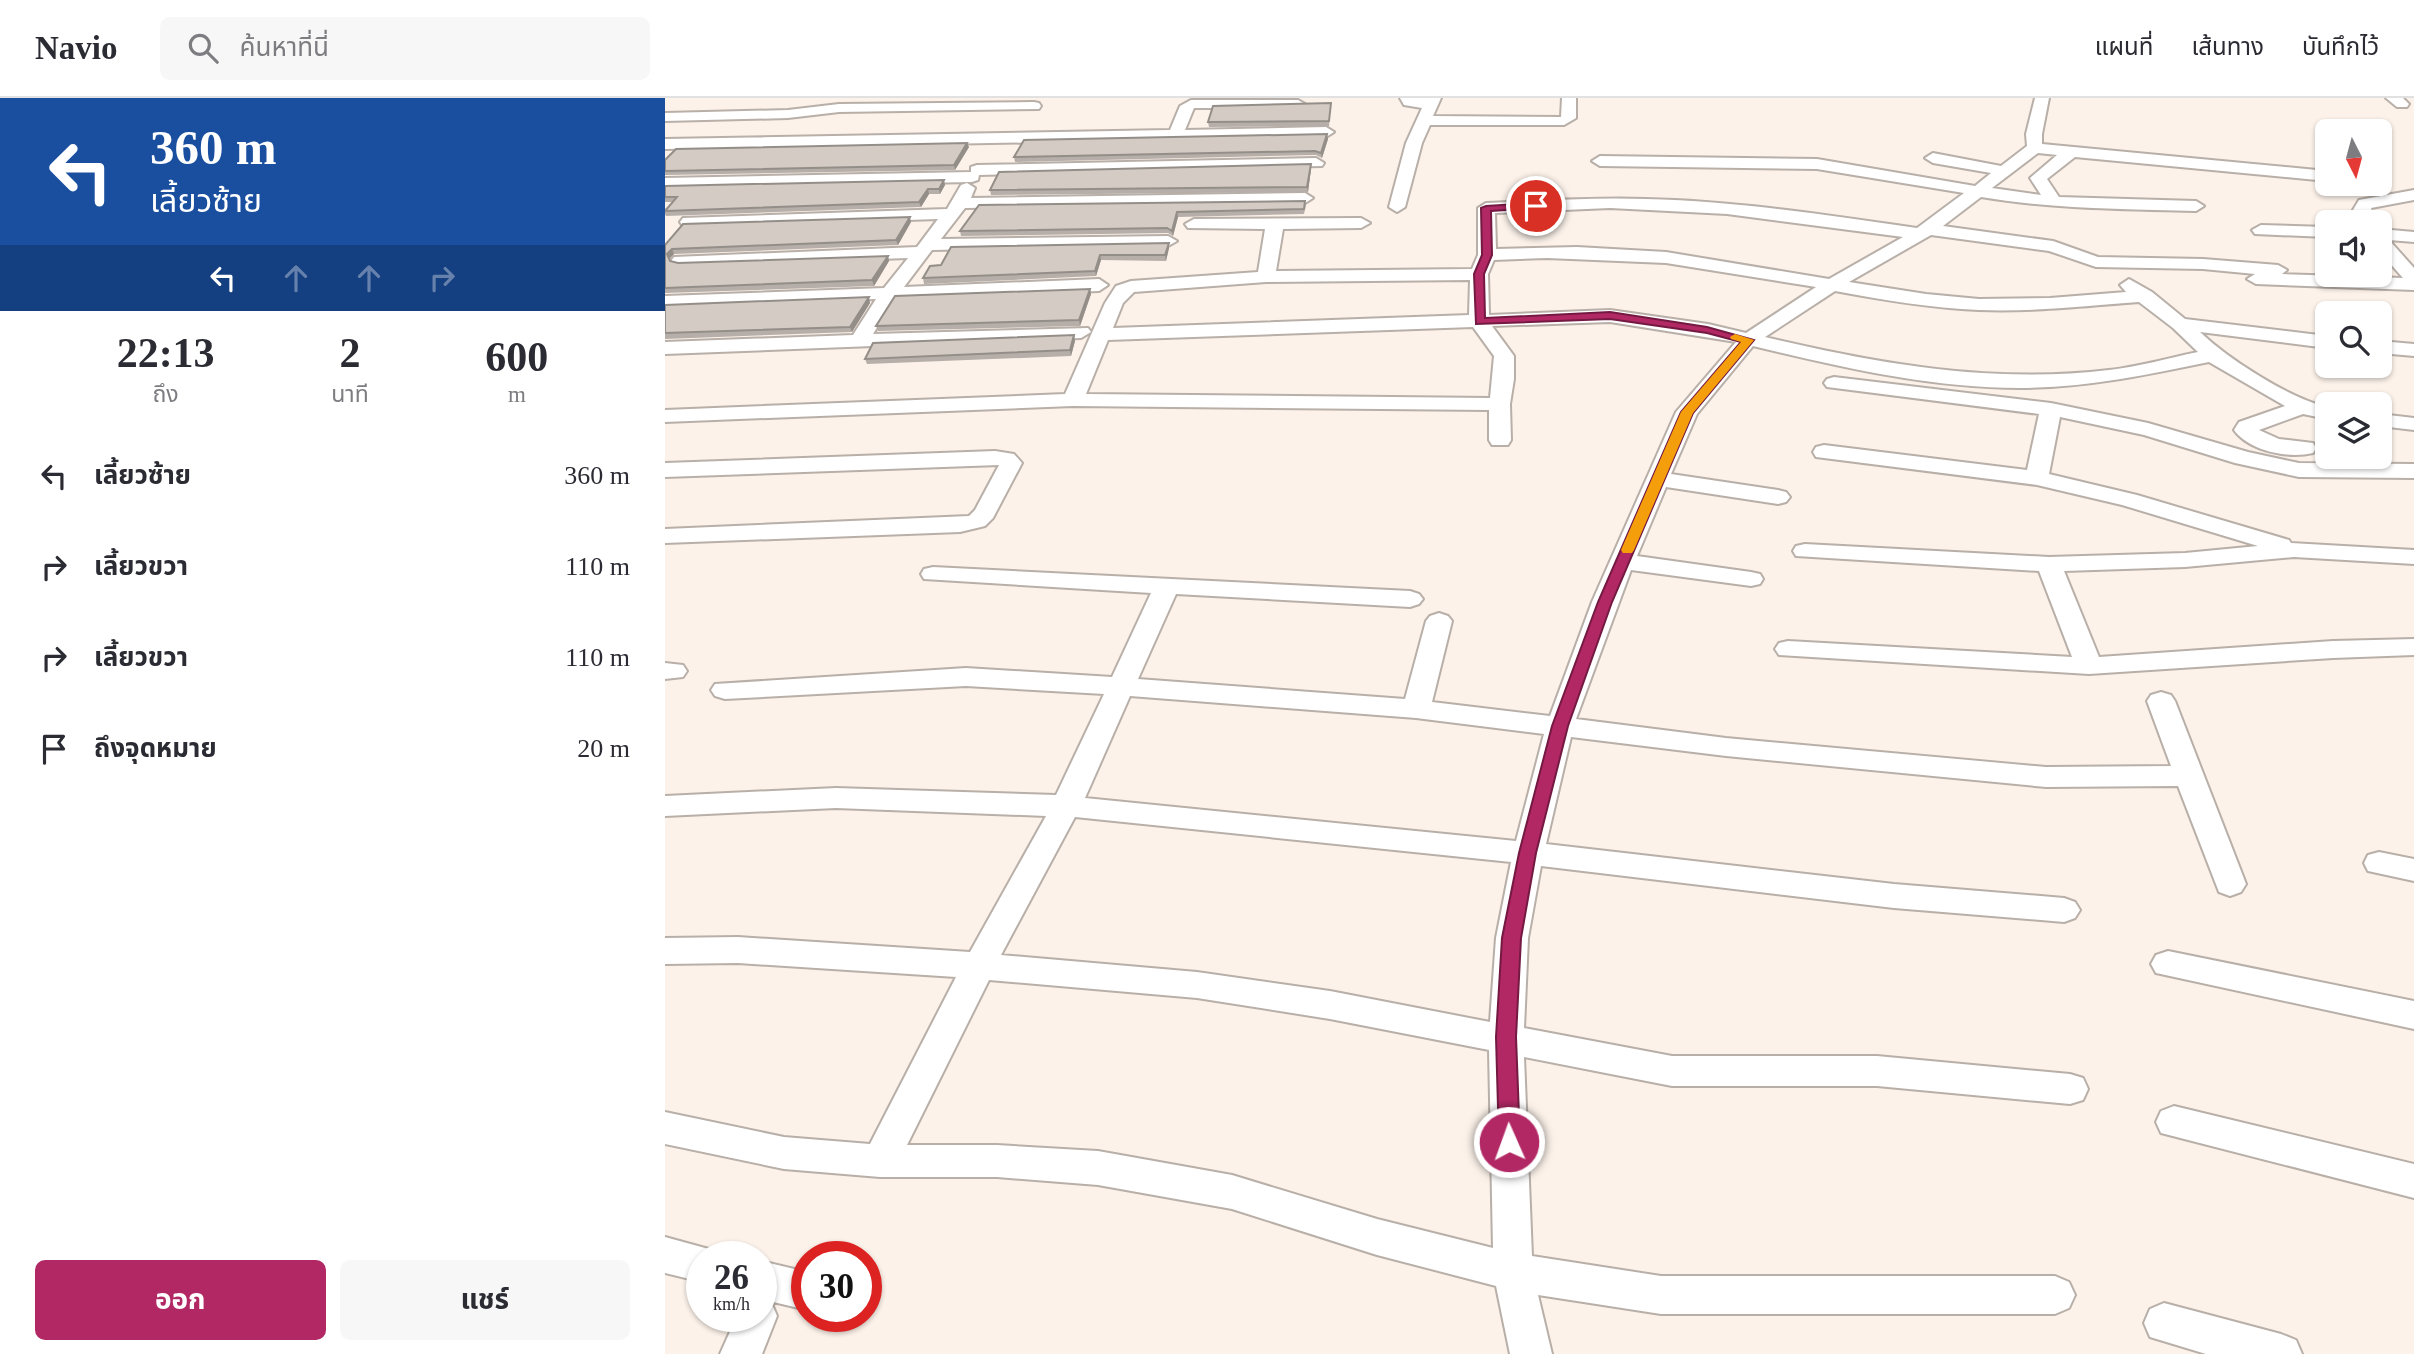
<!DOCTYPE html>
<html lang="th">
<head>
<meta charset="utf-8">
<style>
  :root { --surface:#fff; --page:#f7f7f7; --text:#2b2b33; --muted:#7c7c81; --line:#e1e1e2; --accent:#b22865 }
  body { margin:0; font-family:"Times New Roman","Noto Sans Thai",serif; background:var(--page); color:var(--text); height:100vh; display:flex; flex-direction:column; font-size:26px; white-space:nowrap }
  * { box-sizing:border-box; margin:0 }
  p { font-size:23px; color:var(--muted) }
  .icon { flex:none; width:38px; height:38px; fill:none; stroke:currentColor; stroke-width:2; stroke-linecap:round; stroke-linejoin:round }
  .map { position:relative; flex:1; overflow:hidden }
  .side { display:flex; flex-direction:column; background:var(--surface); width:665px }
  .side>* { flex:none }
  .top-card { background:#1a4fa0; color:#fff; overflow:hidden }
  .needle { width:46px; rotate:174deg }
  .tools { position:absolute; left:1650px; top:21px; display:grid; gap:14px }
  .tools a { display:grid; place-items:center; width:77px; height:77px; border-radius:10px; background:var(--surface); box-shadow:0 2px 5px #0004; font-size:35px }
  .speed { position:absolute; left:21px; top:1143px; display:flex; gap:14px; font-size:35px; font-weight:700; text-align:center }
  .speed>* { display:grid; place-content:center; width:91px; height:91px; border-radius:50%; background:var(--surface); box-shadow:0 2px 5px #0004; line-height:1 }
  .speed small { font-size:18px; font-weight:400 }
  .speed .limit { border:10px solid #d22; background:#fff; color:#111 }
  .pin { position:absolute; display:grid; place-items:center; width:60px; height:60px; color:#fff; margin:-30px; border:4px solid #fff; border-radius:50%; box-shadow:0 2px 7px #0007 }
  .me { position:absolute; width:77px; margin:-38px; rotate:358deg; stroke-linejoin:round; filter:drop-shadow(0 0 5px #0008) }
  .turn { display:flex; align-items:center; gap:24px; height:147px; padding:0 35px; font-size:32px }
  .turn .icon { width:91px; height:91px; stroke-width:2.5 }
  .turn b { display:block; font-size:49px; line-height:60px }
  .lanes { display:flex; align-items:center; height:66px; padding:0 35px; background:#0003; justify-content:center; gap:35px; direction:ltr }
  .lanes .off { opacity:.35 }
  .eta { display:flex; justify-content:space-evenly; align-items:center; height:119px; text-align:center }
  .eta b { font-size:42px; font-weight:700; line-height:49px }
  .button { display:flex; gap:14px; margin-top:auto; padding:14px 35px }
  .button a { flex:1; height:80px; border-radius:10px; background:var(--accent); color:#fff; font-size:28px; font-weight:700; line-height:80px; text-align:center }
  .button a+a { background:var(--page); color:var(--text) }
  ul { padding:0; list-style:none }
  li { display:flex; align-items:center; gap:21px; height:91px; padding:0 35px }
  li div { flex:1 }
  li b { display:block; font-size:26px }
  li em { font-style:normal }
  header { display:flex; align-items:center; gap:42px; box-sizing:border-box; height:98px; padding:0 35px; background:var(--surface); border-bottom:2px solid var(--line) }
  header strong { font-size:33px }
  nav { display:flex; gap:38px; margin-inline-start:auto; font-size:24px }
  .search { width:490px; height:63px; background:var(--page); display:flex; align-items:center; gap:18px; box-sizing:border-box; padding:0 24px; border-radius:10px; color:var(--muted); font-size:26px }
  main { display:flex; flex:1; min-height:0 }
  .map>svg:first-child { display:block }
</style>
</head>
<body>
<header>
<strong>Navio</strong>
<div class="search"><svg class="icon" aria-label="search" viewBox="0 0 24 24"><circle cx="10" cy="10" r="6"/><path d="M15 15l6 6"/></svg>ค้นหาที่นี่</div>
<nav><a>แผนที่</a><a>เส้นทาง</a><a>บันทึกไว้</a></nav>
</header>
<main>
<section class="side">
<div class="top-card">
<div class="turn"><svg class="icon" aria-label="left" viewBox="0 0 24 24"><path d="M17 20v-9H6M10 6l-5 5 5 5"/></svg><div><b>360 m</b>เลี้ยวซ้าย</div></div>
<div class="lanes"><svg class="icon" aria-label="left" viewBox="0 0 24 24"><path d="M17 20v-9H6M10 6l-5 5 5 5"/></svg><svg class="icon off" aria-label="ahead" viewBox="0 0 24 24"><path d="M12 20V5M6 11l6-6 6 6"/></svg><svg class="icon off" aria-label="ahead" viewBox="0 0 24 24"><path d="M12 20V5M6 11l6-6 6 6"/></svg><svg class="icon off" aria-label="right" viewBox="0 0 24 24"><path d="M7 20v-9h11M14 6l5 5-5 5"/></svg></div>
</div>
<div class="eta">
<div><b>22:13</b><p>ถึง</p></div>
<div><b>2</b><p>นาที</p></div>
<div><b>600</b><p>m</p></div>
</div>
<ul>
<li><svg class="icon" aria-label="left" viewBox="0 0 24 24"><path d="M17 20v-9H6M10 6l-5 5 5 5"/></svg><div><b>เลี้ยวซ้าย</b></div><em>360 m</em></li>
<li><svg class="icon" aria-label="right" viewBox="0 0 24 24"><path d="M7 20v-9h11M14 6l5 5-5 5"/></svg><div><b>เลี้ยวขวา</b></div><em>110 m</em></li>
<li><svg class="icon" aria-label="right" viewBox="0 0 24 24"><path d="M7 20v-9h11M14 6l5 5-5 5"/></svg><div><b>เลี้ยวขวา</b></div><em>110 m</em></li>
<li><svg class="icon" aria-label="arrive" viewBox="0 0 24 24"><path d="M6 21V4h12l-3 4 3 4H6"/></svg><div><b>ถึงจุดหมาย</b></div><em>20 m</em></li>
</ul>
<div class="button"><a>ออก</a><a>แชร์</a></div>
</section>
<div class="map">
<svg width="1749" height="1256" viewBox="0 0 1749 1256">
  <rect width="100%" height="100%" fill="#fcf2ea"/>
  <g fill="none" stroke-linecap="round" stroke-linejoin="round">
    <defs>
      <path id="minor" d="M735 0H776L768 18 896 19 897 0H911V20L899 27H765L757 45 740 109 732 114 724 109 741 45 757 10 739 7Z
        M1370 0H1384L1377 36V46L1662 73V83L1410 59 1382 81 1394 99 1531 103 1539 108 1531 113C1459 111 1388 111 1316 99L1278 128 1388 143 1433 159 1538 161 1613 167 1622 172 1617 176 1738 180 1715 154V131L1749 134V144L1724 142 1749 170V192L1591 186 1582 181 1590 176 1538 171 1431 169 1384 153 1266 137 1184 184 1261 196 1314 201 1385 200 1461 194 1455 187 1464 181 1487 194 1520 221 1662 238V250L1535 234C1563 261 1624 300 1662 309V321L1638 316 1594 332 1614 341 1648 345 1651 350 1648 355C1624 361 1584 353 1569 332L1574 324 1620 308 1544 264C1481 277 1419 290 1355 290 1265 290 1175 269 1088 248L1032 316 1006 376 1113 392 1121 394 1125 399 1121 404 1113 406 1001 389 972 458 1086 474 1095 476 1098 481 1095 486 1086 488 966 472 911 621 1061 640 1381 669 1506 668 1482 603 1486 597 1496 594 1506 597 1510 603 1581 786 1576 794 1565 798 1554 794 1513 688 1381 689 1061 658 906 639 881 746 1229 786 1399 800 1410 804 1415 812 1410 820 1399 824 1229 810 876 768 863 840 859 930 1007 958H1212L1405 976 1418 980 1423 991 1418 1002 1405 1006 1212 988H1007L859 959 867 1158 996 1178H1390L1404 1184 1410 1197 1404 1210 1390 1216H996L873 1197 887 1256H845L831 1188 712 1157 567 1111 433 1087 332 1079H215L119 1071 0 1046V1014L119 1039 205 1046 291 879 73 865 0 866V840L73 839 305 854 381 718 171 710 0 718V698L171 690 391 697 439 596 301 588 60 601 50 598 46 592 50 586 301 570 447 579 486 495 259 481 256 476 259 471 268 469 745 493 754 496 758 501 754 506 745 509 511 496 473 581 740 601 761 523 765 518 774 515 783 518 787 523 767 604 885 618 927 504 1011 314 1071 244 945 224 827 228 849 258V281L845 306 846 342 843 347H827L824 342V312L408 308 0 324V312L400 296 440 205 451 188 466 183 593 174 600 131 523 130 520 126 529 121 696 120 705 125 696 130 618 131 611 173 807 171 813 157V110L821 105C874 103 928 99 981 101 1072 103 1162 117 1252 130L1299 95 1152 71 935 68 927 63 935 58 1152 61 1310 88 1326 75 1268 65 1260 60 1268 55 1336 68 1362 48 1361 36ZM1373 55 1392 57 1365 80 1376 97 1327 90ZM945 110 1062 116 1238 139 1164 181 1001 154 912 149 831 151 830 115ZM882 160 1001 165 1151 189 1081 235 1043 226 945 212 824 217 823 176 829 162ZM805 182 804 217 448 230 458 205 469 194 601 184ZM1170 193C1218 202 1266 210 1314 212 1367 214 1421 208 1474 204L1508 230 1533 254C1503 260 1473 269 1444 272 1327 286 1214 266 1100 239ZM808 229 829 258 825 300 421 296 443 242ZM465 598 751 620 879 636 851 743 420 700ZM410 719 846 764 831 840 825 924 665 893 532 874 336 857ZM324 882 532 900 665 921 824 952 828 1150 712 1121 567 1077 433 1053 332 1047H242Z
        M1721 0H1738L1744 6 1742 9H1732Z
        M526 2H633L640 6 633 10H529L520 32 661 29 669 34 661 39 0 51V41L505 32 515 8Z
        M369 4 374 5 376 8 374 11 174 14 123 20 0 23V15L123 12 174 6Z
        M651 60 659 65 657 68 314 77 313 82 307 84 0 90V80L306 74V69L312 67Z
        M302 85 310 90 306 100 640 95 648 100 640 105 300 110 276 141 503 138 512 143 503 148 267 152 239 189 434 181 443 187 434 193 230 201 208 236 423 230 426 234 416 240 0 256V244L188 237 211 201 0 210V198L219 190 243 160 15 168 9 167 6 163 9 159 252 149 273 121 24 129 18 128 15 124 18 120 282 111 296 87Z
        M1749 92V102L1706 110 1711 124H1695L1688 112 1694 102Z
        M1596 127 1662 129V139L1590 136 1587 132Z
        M1715 243 1749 246V258L1715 255Z
        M1169 279 1386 305 1483 325 1583 354 1634 365 1749 366V380L1634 379 1570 365 1479 337 1395 319 1384 376 1472 397 1624 442 1626 445 1749 452V466L1629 459 1520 469 1399 473 1434 559 1668 543 1749 541V557L1668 560 1424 576 1114 557 1110 551 1114 545 1123 543 1407 559 1374 473 1131 458 1128 453 1131 448 1140 446 1384 459 1520 455 1593 448 1457 407 1372 387 1151 359 1148 354 1151 349 1159 347 1362 372 1374 316 1162 289 1159 285 1162 281Z
        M1715 316 1749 320V332L1715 328Z
        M330 353 349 356 357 365 328 420 320 428 295 434 0 445V431L304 418 310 412 334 367 0 379V365Z
        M0 565 18 567 22 573 18 579 0 581Z
        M1714 754 1749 761V783L1703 773 1699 765 1703 757Z
        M1503 853 1749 903V931L1491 875 1486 866 1491 857Z
        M1509 1008 1749 1066V1100L1496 1035 1491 1024 1496 1013Z
        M0 1139 51 1153 53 1158H37V1184L0 1175Z
        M96 1163 142 1174V1212L100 1202 106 1204 112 1218 97 1256H55L72 1218H96Z
        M1499 1205 1616 1236 1631 1242 1637 1256H1541L1485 1239 1479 1225 1485 1211Z"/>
    </defs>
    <use href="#minor" stroke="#b8afa8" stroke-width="4"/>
    <use href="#minor" fill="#fff" fill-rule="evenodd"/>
  </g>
  <path fill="#b6afa9" d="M666 5 664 28 544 29 543 24Z
    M662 36 663 41 657 60 651 57 350 64 349 59Z
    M304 49 290 72 0 77V62Z
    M646 71 643 94 326 97 325 92Z
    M280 87 275 96H264L256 109 1 118 0 116V111L8 104H0V88Z
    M314 107H641L639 116 513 119 508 138 503 135 296 138 295 133Z
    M246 124 233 147 9 156 4 161 5 163 13 165 223 158 224 163 209 188 0 195V147Z
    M504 150 501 163 436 162 431 178 259 186 258 180 276 167Z
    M425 191 426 196 415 228 213 233 211 228Z
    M205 205 187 234 0 241V207Z
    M409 237 410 243 406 258 202 266 200 261Z"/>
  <path fill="#948e89" d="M662 36 663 41 657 60 656 55Z
    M302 45 304 49 290 72 289 67Z
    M646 66V71L643 94 642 89Z
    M279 82 280 87 275 96 274 91Z
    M263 91 264 96 256 109 254 104Z
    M512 114 513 119 508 138 507 133Z
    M245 119 246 124 233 147 231 142Z
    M504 145V150L501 163 500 157Z
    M7 151 9 156 4 161 2 156Z
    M435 157 436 162 431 178 430 173Z
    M223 158 224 163 209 188 207 182Z
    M425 191 426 196 415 228 414 222Z
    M204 199 205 205 187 234 185 229Z
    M409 237 410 243 406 258 405 252Z"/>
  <path fill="#d4cbc4" stroke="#948e89" stroke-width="2" d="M666 5 664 23 543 24 548 8Z
    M662 36 656 55 650 53 349 59 359 42Z
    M302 45 289 67 0 73V62L11 51Z
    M646 66 642 89 325 92 334 74Z
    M279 82 274 91H263L254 104 0 113 12 99H0V88Z
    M640 103 639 111 512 114 507 133 502 130 295 133 314 107Z
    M245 119 231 142 7 151 2 156 5 163 13 165 223 158 207 182 0 190V147L18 126Z
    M504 145 500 157H435L430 173 258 180 265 168 276 167 286 149Z
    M425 191 414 222 211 228 230 198Z
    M204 199 185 229 0 235V207Z
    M409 237 405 252 200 261 208 245Z"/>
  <path fill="#b22865" stroke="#741a42" stroke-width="2" d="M871 105 874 106V110L826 113 827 157 819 176 820 220 945 214 1042 229 1089 242 1028 315 947 504 903 628 871 755 856 840 851 939 855 1044 851 1050 844 1053 837 1050 834 1044 831 939 837 840 854 755 887 628 933 504 1016 314 1076 244 1042 235 945 221 811 226 809 176 817 157 816 110 821 108Z"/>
  <path fill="#f59e0b" d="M1070 236 1089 242 1028 315 969 452 967 455H958L956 452 1016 314 1076 244 1066 241 1065 239Z"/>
</svg>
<div class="tools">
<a><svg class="needle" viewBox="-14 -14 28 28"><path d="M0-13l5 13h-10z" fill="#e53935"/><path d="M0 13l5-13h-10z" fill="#7c7c81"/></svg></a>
<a><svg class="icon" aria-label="sound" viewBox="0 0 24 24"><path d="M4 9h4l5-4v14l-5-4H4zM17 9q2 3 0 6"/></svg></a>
<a><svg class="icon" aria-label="search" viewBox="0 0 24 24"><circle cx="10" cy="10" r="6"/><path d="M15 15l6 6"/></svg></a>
<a><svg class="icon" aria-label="layers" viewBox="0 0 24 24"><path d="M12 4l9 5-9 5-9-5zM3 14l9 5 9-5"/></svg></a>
</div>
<div class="speed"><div>26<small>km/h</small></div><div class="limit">30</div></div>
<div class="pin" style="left:871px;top:108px;background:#d93025"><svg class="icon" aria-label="arrive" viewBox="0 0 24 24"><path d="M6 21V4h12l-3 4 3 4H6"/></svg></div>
<svg class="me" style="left:844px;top:1044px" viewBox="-20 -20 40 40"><circle r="17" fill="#b22865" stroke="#fff" stroke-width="3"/><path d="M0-11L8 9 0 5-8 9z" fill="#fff"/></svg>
</div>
</main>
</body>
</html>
